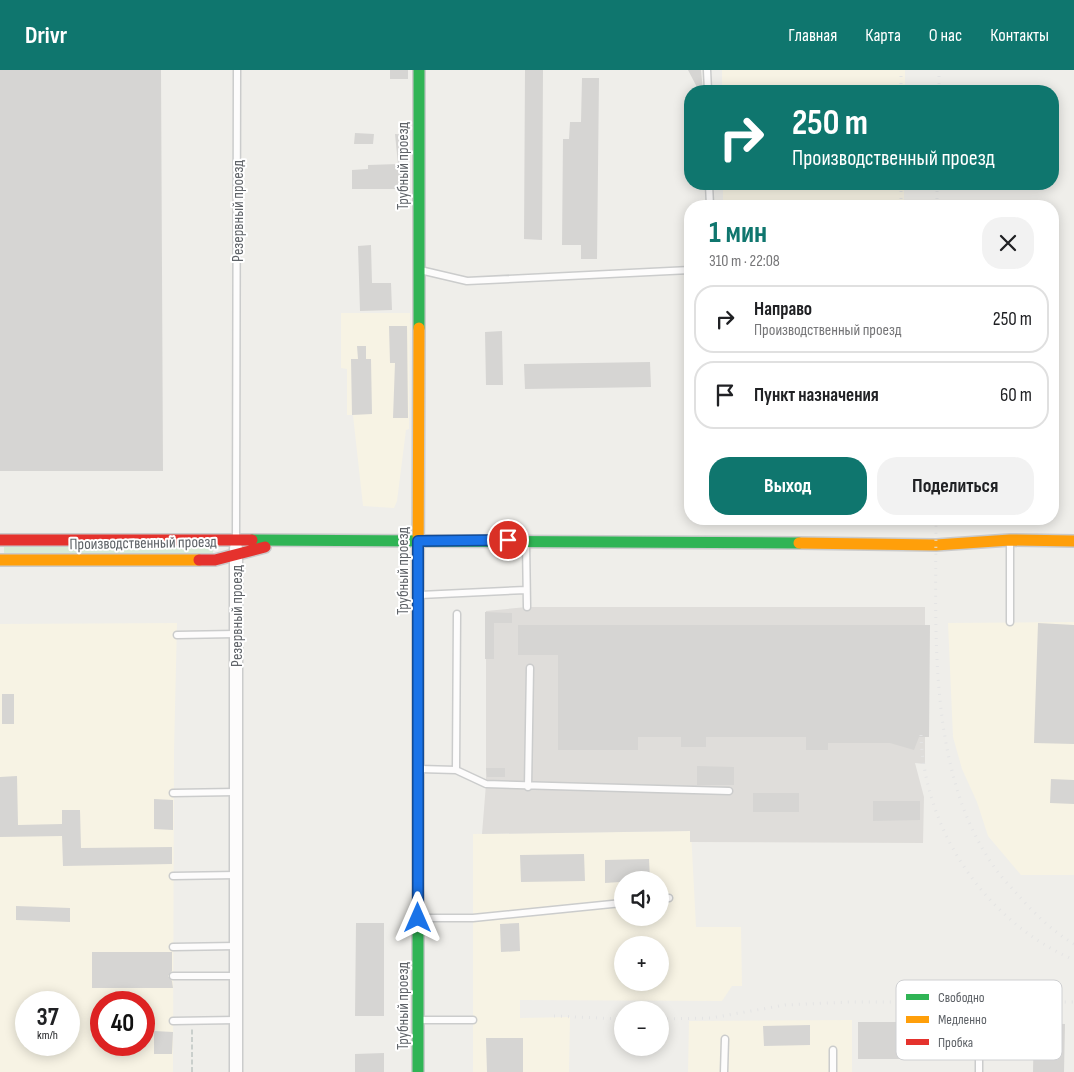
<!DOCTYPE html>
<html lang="ru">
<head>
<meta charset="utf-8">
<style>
  :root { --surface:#fff; --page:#f2f2f2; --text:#202124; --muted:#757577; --line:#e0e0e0; --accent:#0f766e }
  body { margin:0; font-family:"Sofia Sans Condensed",sans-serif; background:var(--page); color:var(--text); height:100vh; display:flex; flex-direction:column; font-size:19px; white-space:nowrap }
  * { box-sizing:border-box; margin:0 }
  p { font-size:16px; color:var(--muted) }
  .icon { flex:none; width:28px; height:28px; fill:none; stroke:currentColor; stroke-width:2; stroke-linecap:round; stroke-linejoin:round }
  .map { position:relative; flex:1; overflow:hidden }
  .panel { position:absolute; left:684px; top:130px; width:375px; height:325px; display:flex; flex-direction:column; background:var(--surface); border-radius:20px; box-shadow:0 2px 12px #0003 }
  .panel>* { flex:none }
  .hud { position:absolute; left:684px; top:15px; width:375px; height:105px; border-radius:20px; box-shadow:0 2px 12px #0003; background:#0f766e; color:#fff; overflow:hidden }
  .controls { position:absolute; left:614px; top:801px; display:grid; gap:10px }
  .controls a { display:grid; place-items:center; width:55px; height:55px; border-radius:50%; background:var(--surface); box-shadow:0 2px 12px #0003; font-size:25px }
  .speed { position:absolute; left:15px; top:921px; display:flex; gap:10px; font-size:25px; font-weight:700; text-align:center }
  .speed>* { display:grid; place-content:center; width:65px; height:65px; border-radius:50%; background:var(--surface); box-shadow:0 2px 12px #0003; line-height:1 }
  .speed small { font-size:12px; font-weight:400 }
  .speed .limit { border:8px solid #d22; background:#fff; color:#111 }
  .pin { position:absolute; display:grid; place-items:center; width:42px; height:42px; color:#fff; margin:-21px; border:2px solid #fff; border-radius:50%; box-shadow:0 1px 5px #0007 }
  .me { position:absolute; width:55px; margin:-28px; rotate:0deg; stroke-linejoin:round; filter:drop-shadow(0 0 4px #0008) }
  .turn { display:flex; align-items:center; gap:18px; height:105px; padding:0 25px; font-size:22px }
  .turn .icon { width:65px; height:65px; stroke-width:2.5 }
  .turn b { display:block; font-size:35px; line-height:42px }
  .round { display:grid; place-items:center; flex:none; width:52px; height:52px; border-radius:20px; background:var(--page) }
  .head { display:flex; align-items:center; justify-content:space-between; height:85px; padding:0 25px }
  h1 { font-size:30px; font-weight:700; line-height:38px; color:var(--accent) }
  .primary-button { display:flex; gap:10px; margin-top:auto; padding:10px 25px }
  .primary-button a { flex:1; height:58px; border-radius:20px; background:var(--accent); color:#fff; font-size:20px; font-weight:700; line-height:58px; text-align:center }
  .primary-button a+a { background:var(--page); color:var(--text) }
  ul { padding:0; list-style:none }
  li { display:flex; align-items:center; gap:15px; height:68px; margin:0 10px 8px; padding:0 15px; border:2px solid var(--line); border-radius:20px }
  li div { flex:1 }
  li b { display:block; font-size:19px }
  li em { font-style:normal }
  header { display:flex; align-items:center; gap:30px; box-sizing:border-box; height:70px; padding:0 25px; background:var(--accent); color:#fff }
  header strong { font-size:24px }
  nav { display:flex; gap:28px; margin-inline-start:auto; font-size:18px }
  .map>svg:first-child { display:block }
</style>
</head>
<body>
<header>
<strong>Drivr</strong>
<nav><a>Главная</a><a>Карта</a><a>О нас</a><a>Контакты</a></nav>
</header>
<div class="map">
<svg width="1074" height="1002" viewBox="0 0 1074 1002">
  <rect width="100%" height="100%" fill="#efeeea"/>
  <path fill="#f7f3e4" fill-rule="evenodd" d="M722 0H905V21H722Z
    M723 114H904V136H723Z
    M341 243H410L409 359 406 360 397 431 394 438 363 436 353 345H347V299L341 298Z
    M1074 552V805H1021L988 766 977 732 962 699 953 667 948 553Z
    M177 553 174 681 173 1002H0V554ZM26 932H69V975H26ZM101 932H144V975H101Z
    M691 761 696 857H741L742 916H732L722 931 520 930V948L570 947 569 1002H473V764ZM622 810H660V848H622ZM622 875H660V912H622Z
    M852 950V1002H688L689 951Z"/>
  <path fill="#dfddda" d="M527 537H925V694L915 693 924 727 923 773 690 772V761L482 764 486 714V541Z"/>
  <path fill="#d8ebd6" d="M213 476V483L4 484V477Z"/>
  <path fill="#d6d5d3" d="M0 0H161L163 401H0Z
    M390 0H408V9H390Z
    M525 0H543L542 170 524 169Z
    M688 0H701L703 21H699Z
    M582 8H599L597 189H581V175H562L563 69H569L570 52H581Z
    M355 63 374 64 373 74H354Z
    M395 64 408 65V119H352V100L368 99V95L398 94Z
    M371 175 372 213H391L392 240 360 241 358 176Z
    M389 256H407L408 348H393L395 293H390Z
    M502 261 503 315H486L485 262Z
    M357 276H366V289H371L372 344 352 345 351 289H358Z
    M650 292 651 317 525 319 524 294Z
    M485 542 512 543V553H494V589H485Z
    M1038 553 1074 555V674L1034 673Z
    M518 555H930L929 667H919L914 680 890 673H828V680H806V667H706V677H681V667H638V680H558V585H518Z
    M2 624H14V654H2Z
    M697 696 734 697V715H697Z
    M486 698H505V707H487Z
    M17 706 18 755 62 754V740H80L81 778 172 777V794L63 796 62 766 0 767V707Z
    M1051 709 1074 710V734L1050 733Z
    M753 723H799V742H753Z
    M154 729 173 730V760L154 759Z
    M873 731H920V750L873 751Z
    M584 784 585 811 521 812 520 785Z
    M649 789 650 810 605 813V790Z
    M16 836 70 838V852L16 850Z
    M356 853H384V946H355Z
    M519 853 520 881 501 882 500 854Z
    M92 882H172V901L168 906 172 911 173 918H92Z
    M858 952H947V989H858Z
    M1034 953 1065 954 1064 1002H1033Z
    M810 955V975L764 976 763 956Z
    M154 961 173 962 172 984H154Z
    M486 968H523V1002H487Z
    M384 983V1002H355V984Z"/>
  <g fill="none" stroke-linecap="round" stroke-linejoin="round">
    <defs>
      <path id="lane" d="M707 0 708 21
        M709 114 710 136
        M420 200 467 211 690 200
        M236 469 237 0
        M526 471 527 537
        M420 525 526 520
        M1010 552V472
        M177 565 235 564
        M420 699 456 700 486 714 729 721
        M456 700 457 544
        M528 717 530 598
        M173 723 235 722
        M173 806 236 805
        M660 829 669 828
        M420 848H473L622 833
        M173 877 236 876
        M173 906H236
        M420 950H473
        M173 951 236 950
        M979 970V1002
        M833 980V1002
        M724 1002 725 969"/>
      <path id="street" d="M236 478V1002"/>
      <path id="fast" d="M419 258V0
        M252 470 799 473
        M418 1002V515"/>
      <path id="slow" d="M799 473 936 475 1010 470 1074 471
        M0 490H199
        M418 515 419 258"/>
      <path id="jam" d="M0 470H252
        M199 490H215L265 477"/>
    </defs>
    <use href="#lane" stroke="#cbcccc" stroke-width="9"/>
    <use href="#street" stroke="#cbcccc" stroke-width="15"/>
    <use href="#fast" stroke="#cacacb" stroke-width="14"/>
    <use href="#slow" stroke="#cacacb" stroke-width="14"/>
    <use href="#jam" stroke="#cacacb" stroke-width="14"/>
    <path stroke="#cacfcc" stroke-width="2" stroke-dasharray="5 2.5" stroke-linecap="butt" d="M192 1002V959"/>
    <use href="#lane" stroke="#fdfcfc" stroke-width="6"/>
    <use href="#street" stroke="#fdfcfc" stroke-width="12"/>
    <use href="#fast" stroke="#30b455" stroke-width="11"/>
    <use href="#slow" stroke="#ff9f0a" stroke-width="11"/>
    <use href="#jam" stroke="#e5322d" stroke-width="11"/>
    <path stroke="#e4e4e4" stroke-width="3" stroke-dasharray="1 6" stroke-linecap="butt" d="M901 21V0
      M939 21V0
      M901 136V114
      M937 136V114
      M936 449C936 560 927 704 995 798 1001 807 1010 816 1017 824 1033 842 1053 862 1074 874
      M921 665C924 760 985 851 1074 890
      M554 946 622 949
      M660 949 711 948 785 935 849 932H1074"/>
  </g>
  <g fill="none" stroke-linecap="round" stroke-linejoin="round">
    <defs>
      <path id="route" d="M418 848V471L508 470"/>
    </defs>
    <use href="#route" stroke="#114b97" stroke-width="12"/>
    <use href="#route" stroke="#1a73e8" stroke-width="9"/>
  </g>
  <g text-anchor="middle" stroke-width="4" stroke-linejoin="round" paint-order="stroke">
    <g font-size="16" fill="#5f6368" stroke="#fff">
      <text transform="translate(402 96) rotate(-90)" y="6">Трубный проезд</text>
      <text transform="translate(237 141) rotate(-90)" y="6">Резервный проезд</text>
      <text transform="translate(143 472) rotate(-1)" y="6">Производственный проезд</text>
      <text transform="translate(402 501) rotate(-90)" y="6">Трубный проезд</text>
      <text transform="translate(236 546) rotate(-90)" y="6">Резервный проезд</text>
      <text transform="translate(402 936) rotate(-90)" y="6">Трубный проезд</text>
    </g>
  </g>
  <rect x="896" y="910" width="166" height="80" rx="8" fill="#fff" stroke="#cfd0d2" stroke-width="1"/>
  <rect x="906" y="924" width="23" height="6" fill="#30b455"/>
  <rect x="906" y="946" width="23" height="7" fill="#ff9f0a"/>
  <rect x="906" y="969" width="23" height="6" fill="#e5322d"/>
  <g font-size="14" fill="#5f6368">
    <text x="938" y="932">Свободно</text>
    <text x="938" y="954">Медленно</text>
    <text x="938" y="977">Пробка</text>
  </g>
</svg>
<div class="controls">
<a><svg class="icon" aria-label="sound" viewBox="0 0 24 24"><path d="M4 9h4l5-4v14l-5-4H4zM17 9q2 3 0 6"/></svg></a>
<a>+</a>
<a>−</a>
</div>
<div class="speed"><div>37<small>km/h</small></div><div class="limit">40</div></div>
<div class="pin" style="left:508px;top:470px;background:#d93025"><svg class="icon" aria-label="arrive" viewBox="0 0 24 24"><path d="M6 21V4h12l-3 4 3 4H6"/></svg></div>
<svg class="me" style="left:418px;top:848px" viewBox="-20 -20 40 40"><path d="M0-17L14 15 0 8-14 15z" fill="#1a73e8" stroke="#fff" stroke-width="4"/></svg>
<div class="hud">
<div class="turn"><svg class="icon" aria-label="right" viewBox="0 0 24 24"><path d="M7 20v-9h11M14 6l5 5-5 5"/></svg><div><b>250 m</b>Производственный проезд</div></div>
</div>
<section class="panel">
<div class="head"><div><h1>1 мин</h1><p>310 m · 22:08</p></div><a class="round"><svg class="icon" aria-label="close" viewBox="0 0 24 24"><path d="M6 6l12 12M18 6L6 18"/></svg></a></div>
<ul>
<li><svg class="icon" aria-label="right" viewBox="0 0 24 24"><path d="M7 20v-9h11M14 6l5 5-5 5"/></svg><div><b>Направо</b><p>Производственный проезд</p></div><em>250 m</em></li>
<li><svg class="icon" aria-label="arrive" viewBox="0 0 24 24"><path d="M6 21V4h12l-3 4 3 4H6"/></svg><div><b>Пункт назначения</b></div><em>60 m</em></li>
</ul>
<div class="primary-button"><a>Выход</a><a>Поделиться</a></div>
</section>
</div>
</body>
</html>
